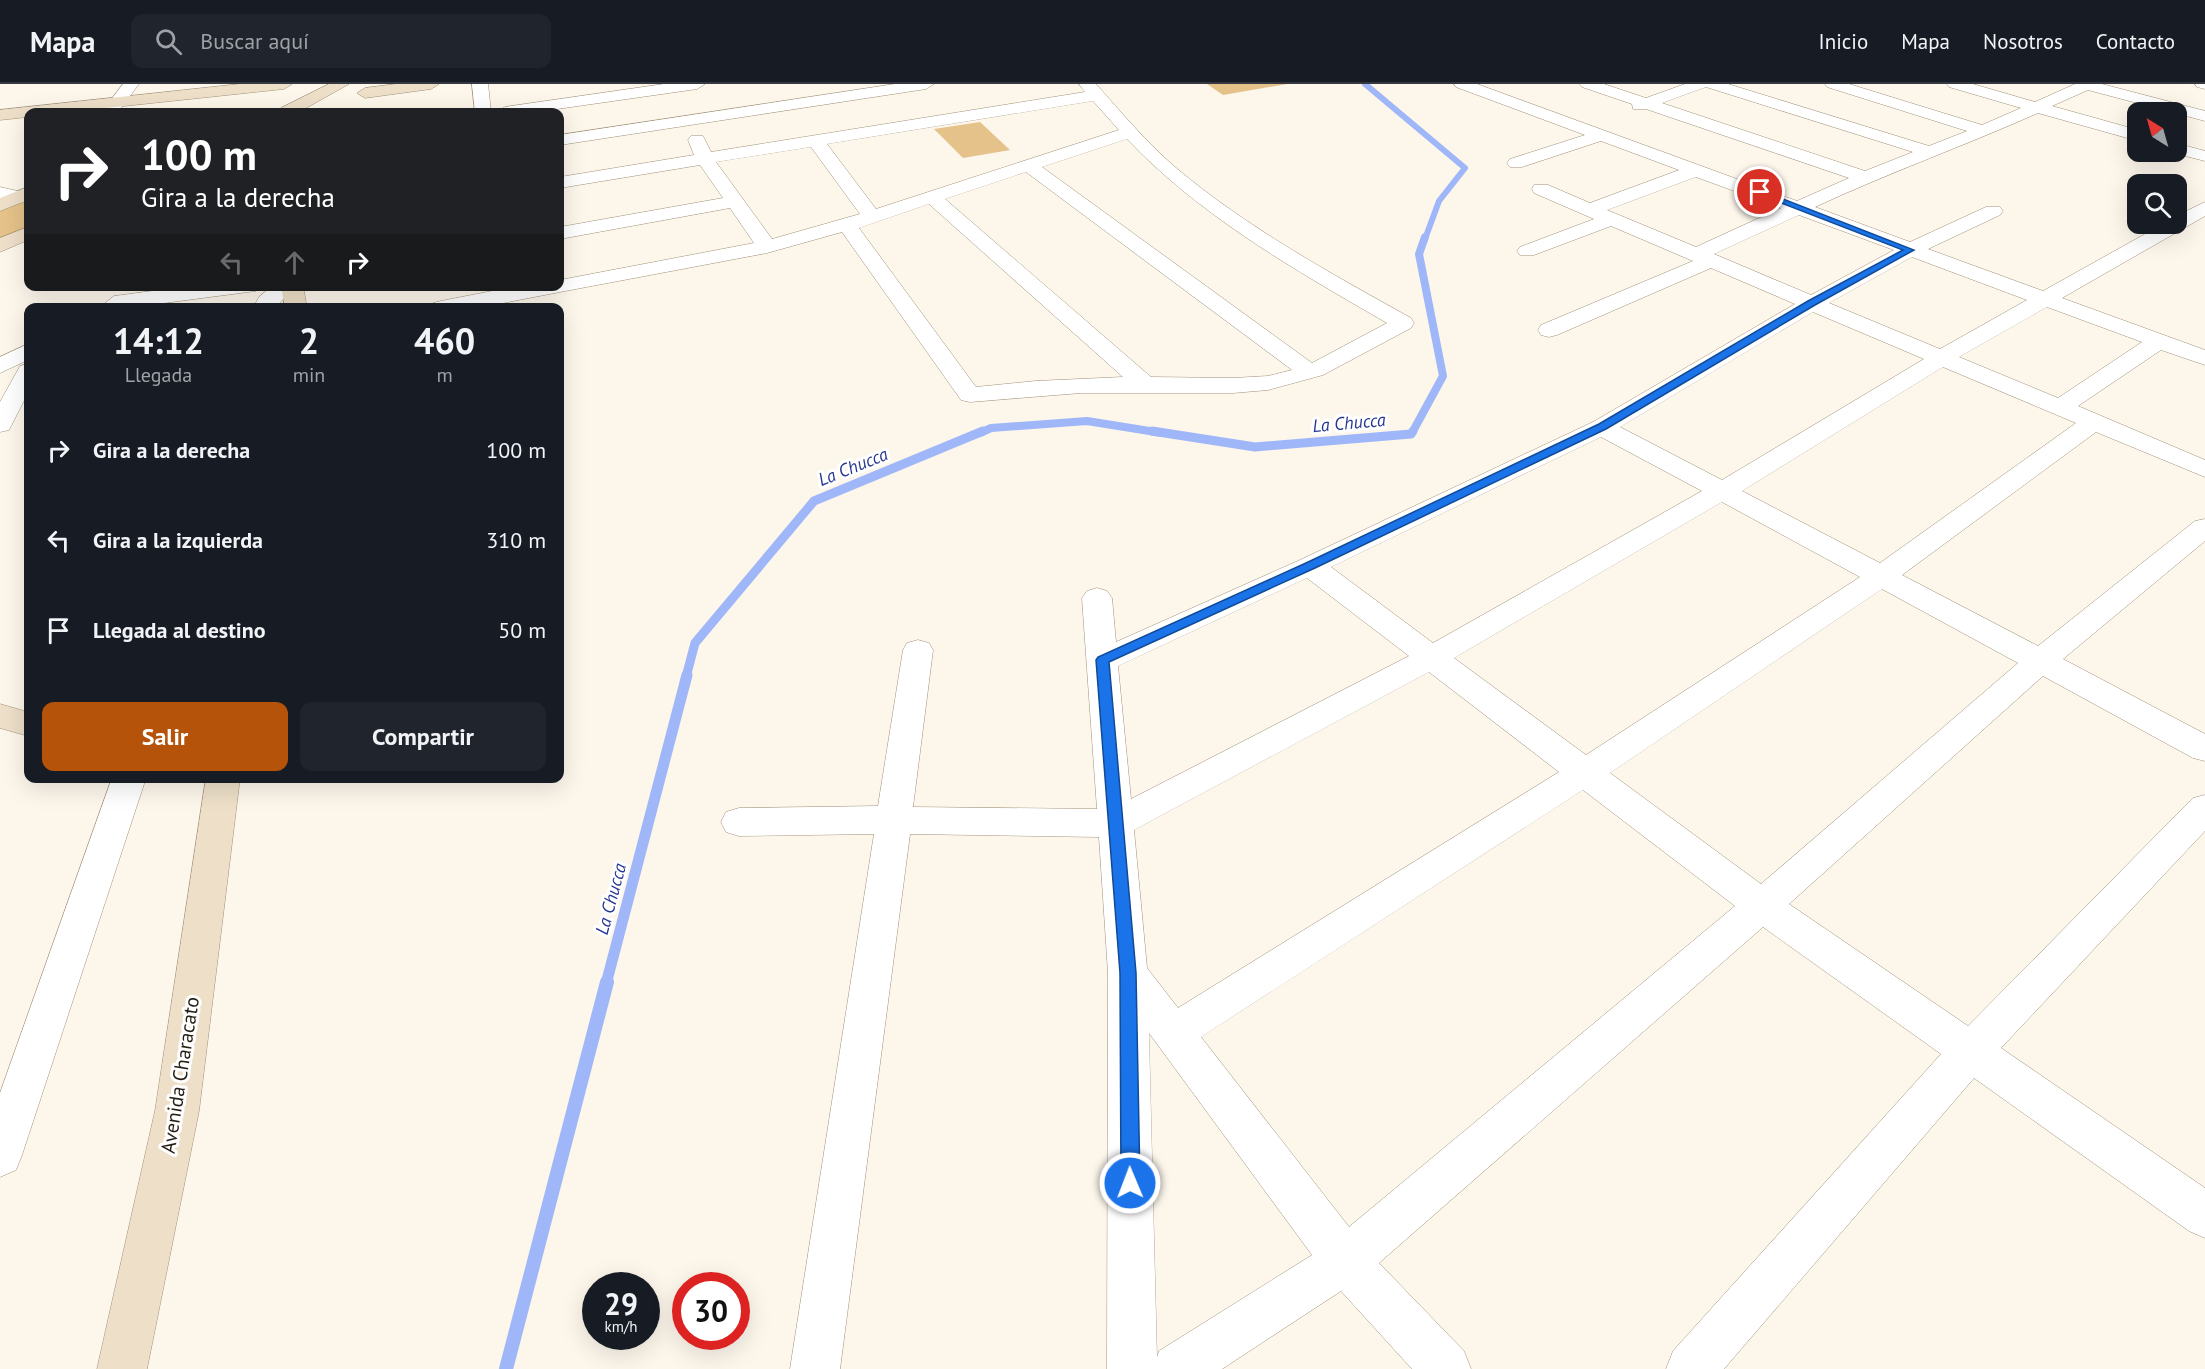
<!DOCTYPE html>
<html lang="es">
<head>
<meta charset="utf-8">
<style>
  :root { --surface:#171b24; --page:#20242c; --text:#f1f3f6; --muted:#9ea1a6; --line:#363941; --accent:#b45309 }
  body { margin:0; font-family:"PT Sans",sans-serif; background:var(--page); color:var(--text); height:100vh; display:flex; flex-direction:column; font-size:22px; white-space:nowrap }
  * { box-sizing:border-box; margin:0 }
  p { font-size:20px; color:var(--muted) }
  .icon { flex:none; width:33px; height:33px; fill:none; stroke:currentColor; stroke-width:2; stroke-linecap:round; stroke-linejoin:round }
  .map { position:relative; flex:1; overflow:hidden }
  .drawer { position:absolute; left:24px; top:219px; width:540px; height:480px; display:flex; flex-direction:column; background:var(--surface); border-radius:12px; box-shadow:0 6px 24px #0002 }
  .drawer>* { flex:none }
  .banner { position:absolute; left:24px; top:24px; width:540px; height:183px; border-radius:12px; box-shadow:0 6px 24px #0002; background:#202124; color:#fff; overflow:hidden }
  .needle { width:39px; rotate:323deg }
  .buttons { position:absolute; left:2127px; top:18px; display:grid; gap:12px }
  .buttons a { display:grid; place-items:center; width:60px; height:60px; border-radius:12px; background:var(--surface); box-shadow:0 6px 24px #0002; font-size:30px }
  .speed { position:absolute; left:582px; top:1188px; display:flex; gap:12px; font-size:30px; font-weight:700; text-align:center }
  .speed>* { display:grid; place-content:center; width:78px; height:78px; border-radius:50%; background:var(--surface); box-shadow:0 6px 24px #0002; line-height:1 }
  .speed small { font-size:15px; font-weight:400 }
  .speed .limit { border:9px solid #d22; background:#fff; color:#111 }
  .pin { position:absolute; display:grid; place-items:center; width:51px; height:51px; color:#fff; margin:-26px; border:3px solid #fff; border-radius:50%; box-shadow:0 2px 6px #0007 }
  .me { position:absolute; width:66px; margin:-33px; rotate:359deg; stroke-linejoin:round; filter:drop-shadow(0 0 4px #0008) }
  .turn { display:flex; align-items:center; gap:21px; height:126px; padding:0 18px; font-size:27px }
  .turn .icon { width:78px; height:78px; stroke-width:2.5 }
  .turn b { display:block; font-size:42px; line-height:51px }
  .lanes { display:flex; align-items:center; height:57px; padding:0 18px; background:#0003; justify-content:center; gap:30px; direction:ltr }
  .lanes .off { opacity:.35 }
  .eta { display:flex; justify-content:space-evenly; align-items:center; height:102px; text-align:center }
  .eta b { font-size:36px; font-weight:600; line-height:42px }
  .button { display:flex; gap:12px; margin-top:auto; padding:12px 18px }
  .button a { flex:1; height:69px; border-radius:12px; background:var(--accent); color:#fff; font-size:24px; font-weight:600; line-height:69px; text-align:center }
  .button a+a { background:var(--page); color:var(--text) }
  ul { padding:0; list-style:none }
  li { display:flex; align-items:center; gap:18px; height:90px; padding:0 18px }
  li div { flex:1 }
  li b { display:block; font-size:22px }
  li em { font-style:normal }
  header { display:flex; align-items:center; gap:36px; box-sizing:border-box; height:84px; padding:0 30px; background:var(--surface); border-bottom:2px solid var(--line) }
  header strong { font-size:28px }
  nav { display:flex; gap:33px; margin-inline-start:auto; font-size:21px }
  .search { width:420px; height:54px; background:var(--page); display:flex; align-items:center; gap:15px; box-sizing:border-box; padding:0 21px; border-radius:12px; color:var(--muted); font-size:22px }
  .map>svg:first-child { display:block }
</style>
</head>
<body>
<header>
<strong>Mapa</strong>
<div class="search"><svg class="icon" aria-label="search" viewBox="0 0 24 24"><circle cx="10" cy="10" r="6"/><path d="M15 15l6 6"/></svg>Buscar aquí</div>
<nav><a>Inicio</a><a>Mapa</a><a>Nosotros</a><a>Contacto</a></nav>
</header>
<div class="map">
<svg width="2205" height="1285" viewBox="0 0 2205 1285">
  <rect width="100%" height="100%" fill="#fcf6eb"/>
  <path fill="#e5c289" d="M1207 0H1287L1223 11Z
    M980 38 1010 66 963 74 934 45Z
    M28 114V145L0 158V126Z"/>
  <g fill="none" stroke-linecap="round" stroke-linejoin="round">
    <path stroke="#9fb6f8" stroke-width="6" d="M1365 0 1465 84 1439 117 1425 155"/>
    <path stroke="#9fb6f8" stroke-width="8" d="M980 349 991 344 1087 337 1162 349
      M1412 349 1443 292 1419 170 1425 153"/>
    <path stroke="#9fb6f8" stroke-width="9" d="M1152 347 1255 363 1411 350 1413 347
      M686 593 695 559 814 417 983 347"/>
    <path stroke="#9fb6f8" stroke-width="11" d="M606 900 687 591"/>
    <path stroke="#9fb6f8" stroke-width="14" d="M506 1285 607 898"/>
    <defs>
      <path id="street" d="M123 0H139L118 28H102Z
        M472 0H488L491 28H475Z
        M664 0H705L697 5 536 28H497L505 23Z
        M895 0H934L926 5 560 61V51Z
        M1079 0H1096C1121 28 1146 58 1175 83 1246 143 1330 189 1411 234L1414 239 1411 244 1323 291 1268 306 1233 309H1081L970 318 961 316 842 148 767 169 560 208 477 224H430L433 219 441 217 518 202H560V196L754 159 730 124 560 155V143L723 114 700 81 560 104V93L694 71 688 56 691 52H703L711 68 1085 8ZM1093 17 1119 46 876 125 827 60ZM1127 55C1200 132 1295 186 1387 239L1312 279 1042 83ZM811 63 860 130 772 155 716 78ZM1026 88 1292 286 1268 292 1233 294 1151 293 945 115ZM929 120 1123 293 1036 297 976 303 859 144Z
        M1454 0H1477L1797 117 1849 94 1646 25H1633L1632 20 1582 3 1580 0H1604L1646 14 1685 0H1728L1929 62 1967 47 1827 3 1825 0H1849L1982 41 2021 24 1949 3 1947 0H1973L2035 18 2075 0H2102L2205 27V37L2088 6 2052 22 2138 46V57L2038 29C1964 62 1888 89 1815 123L1910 158 1986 123H2000L2003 127 2000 131 1928 165 2043 207 2163 140H2176V132L2205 118V132L2062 214 2205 266V281L2161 266 2078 322 2205 376V393L2096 348 1902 491 2038 562 2195 437 2205 435V457L2063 575 2205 650V677L2193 674 2043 592 1789 820 1968 942 2193 714 2205 711V747L2001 964 2205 1104V1154L2189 1147 1974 994 1724 1285H1666L1673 1267 1941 970 1763 843 1379 1179 1464 1267 1471 1285H1412L1341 1207 1222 1285H1107L1108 889 1099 753 910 750 840 1285H790L874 750 739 752 726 748 721 738 726 728 739 724 878 722 903 566 907 559 918 556 929 559 933 566 913 723 1097 725 1082 514 1087 507 1097 504 1107 507 1112 514 1116 558 1300 476 1593 338 1795 220 1711 184 1557 251 1549 253 1541 251 1538 246 1541 241 1693 177 1611 142 1534 171H1520L1517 167 1520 163 1594 135 1534 109 1532 105 1534 101H1548L1590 119 1679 86 1601 57 1522 83H1510L1507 79 1510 75 1585 51 1456 3ZM1706 3 1913 68 1865 87 1662 19ZM1696 93 1781 124 1696 163 1607 126ZM1799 131 1894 166 1811 211 1714 170ZM1912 173 2027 216 1940 265 1829 219ZM2047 223 2142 258 2058 314 1959 273ZM1813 228 1924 275 1722 396 1620 343ZM1943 283 2076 339 1880 479 1742 407ZM1601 353 1702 407 1433 559 1331 483ZM1722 418 1860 493 1586 671 1454 574ZM1307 494 1409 572 1131 715 1118 582ZM1882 505 2018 579 1761 800 1610 689ZM1429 588 1559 688 1178 924 1147 884 1134 746ZM1583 706 1735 822 1349 1143 1201 953ZM1149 949 1312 1171 1159 1267 1157 1273Z
        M2195 0H2205V5L2197 3Z
        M2176 59 2205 67V77L2170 68H2176Z
        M0 103 26 109 28 113 26 117 19 119 0 115Z
        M190 202H258L256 207 248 208 126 224H99L114 212 122 211Z
        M272 202H295L275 224H253L259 213Z
        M28 260V276L0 289V273Z
        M28 280V309L9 346 0 348V318L20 282Z
        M112 694H146L22 1071 16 1086 0 1093V1009Z"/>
      <path id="secondary" d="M240 0H292L284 5 68 28H28V33L0 36V26Z
        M329 0H349L299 28H279L281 24Z
        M396 0H439L431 5 365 14 357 9 365 4Z
        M28 103V116L0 127V114Z
        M28 143V156L0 168V154Z
        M281 202H303L307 224H285Z
        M0 620 28 628V652L0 644Z
        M206 694H240L199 1027 147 1285H97L155 1027Z"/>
    </defs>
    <use href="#street" stroke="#a19178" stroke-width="1"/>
    <use href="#secondary" stroke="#a19178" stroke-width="1"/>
    <use href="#street" fill="#fff" fill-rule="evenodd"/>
    <use href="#secondary" fill="#eddfc8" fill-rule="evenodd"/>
  </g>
  <path fill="#1a73e8" stroke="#114b97" stroke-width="1.5" d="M1760 106 1914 166 1815 221 1606 345 1315 484 1109 578 1136 889 1140 1099 1137 1105 1130 1108 1124 1105 1121 1099 1120 889 1096 576 1098 573 1306 479 1599 340 1808 217 1903 166 1758 110 1756 108Z"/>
  <g text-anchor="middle" stroke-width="6" stroke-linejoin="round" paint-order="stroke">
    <g font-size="18" font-style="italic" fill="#263793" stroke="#fff">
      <text transform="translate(1349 339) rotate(-5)" y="6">La Chucca</text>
      <text transform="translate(853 383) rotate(-22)" y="6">La Chucca</text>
      <text transform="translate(611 815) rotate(-75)" y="6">La Chucca</text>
    </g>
    <g font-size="20" fill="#241e15" stroke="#fff">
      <text transform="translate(180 991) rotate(-81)" y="7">Avenida Characato</text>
    </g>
  </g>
</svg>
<div class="buttons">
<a><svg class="needle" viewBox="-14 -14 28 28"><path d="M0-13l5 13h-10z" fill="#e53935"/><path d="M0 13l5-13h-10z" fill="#9ea1a6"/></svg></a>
<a><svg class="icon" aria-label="search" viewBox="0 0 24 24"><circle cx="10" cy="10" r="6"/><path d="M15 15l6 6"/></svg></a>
</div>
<div class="speed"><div>29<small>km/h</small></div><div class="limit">30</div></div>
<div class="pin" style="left:1760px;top:108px;background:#d93025"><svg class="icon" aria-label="arrive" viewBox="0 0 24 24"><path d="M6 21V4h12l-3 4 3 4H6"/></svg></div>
<svg class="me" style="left:1130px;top:1099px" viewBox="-20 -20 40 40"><circle r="17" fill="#1a73e8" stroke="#fff" stroke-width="3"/><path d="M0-11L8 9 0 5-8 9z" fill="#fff"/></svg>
<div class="banner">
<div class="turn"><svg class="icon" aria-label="right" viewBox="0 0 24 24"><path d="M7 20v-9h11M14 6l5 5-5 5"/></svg><div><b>100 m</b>Gira a la derecha</div></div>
<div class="lanes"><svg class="icon off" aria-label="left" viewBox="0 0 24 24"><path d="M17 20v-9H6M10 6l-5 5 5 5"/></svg><svg class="icon off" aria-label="ahead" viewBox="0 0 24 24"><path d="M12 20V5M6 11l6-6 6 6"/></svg><svg class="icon" aria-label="right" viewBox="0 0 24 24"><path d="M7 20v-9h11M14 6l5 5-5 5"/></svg></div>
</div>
<section class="drawer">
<div class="eta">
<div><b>14:12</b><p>Llegada</p></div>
<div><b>2</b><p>min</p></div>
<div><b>460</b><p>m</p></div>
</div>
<ul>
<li><svg class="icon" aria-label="right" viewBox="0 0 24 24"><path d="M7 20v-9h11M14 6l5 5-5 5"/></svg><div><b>Gira a la derecha</b></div><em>100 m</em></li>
<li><svg class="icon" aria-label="left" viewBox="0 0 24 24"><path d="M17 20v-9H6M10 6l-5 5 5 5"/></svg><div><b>Gira a la izquierda</b></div><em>310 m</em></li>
<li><svg class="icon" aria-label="arrive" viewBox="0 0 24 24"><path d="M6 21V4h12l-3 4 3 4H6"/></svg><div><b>Llegada al destino</b></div><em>50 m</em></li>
</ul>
<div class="button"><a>Salir</a><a>Compartir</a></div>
</section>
</div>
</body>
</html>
